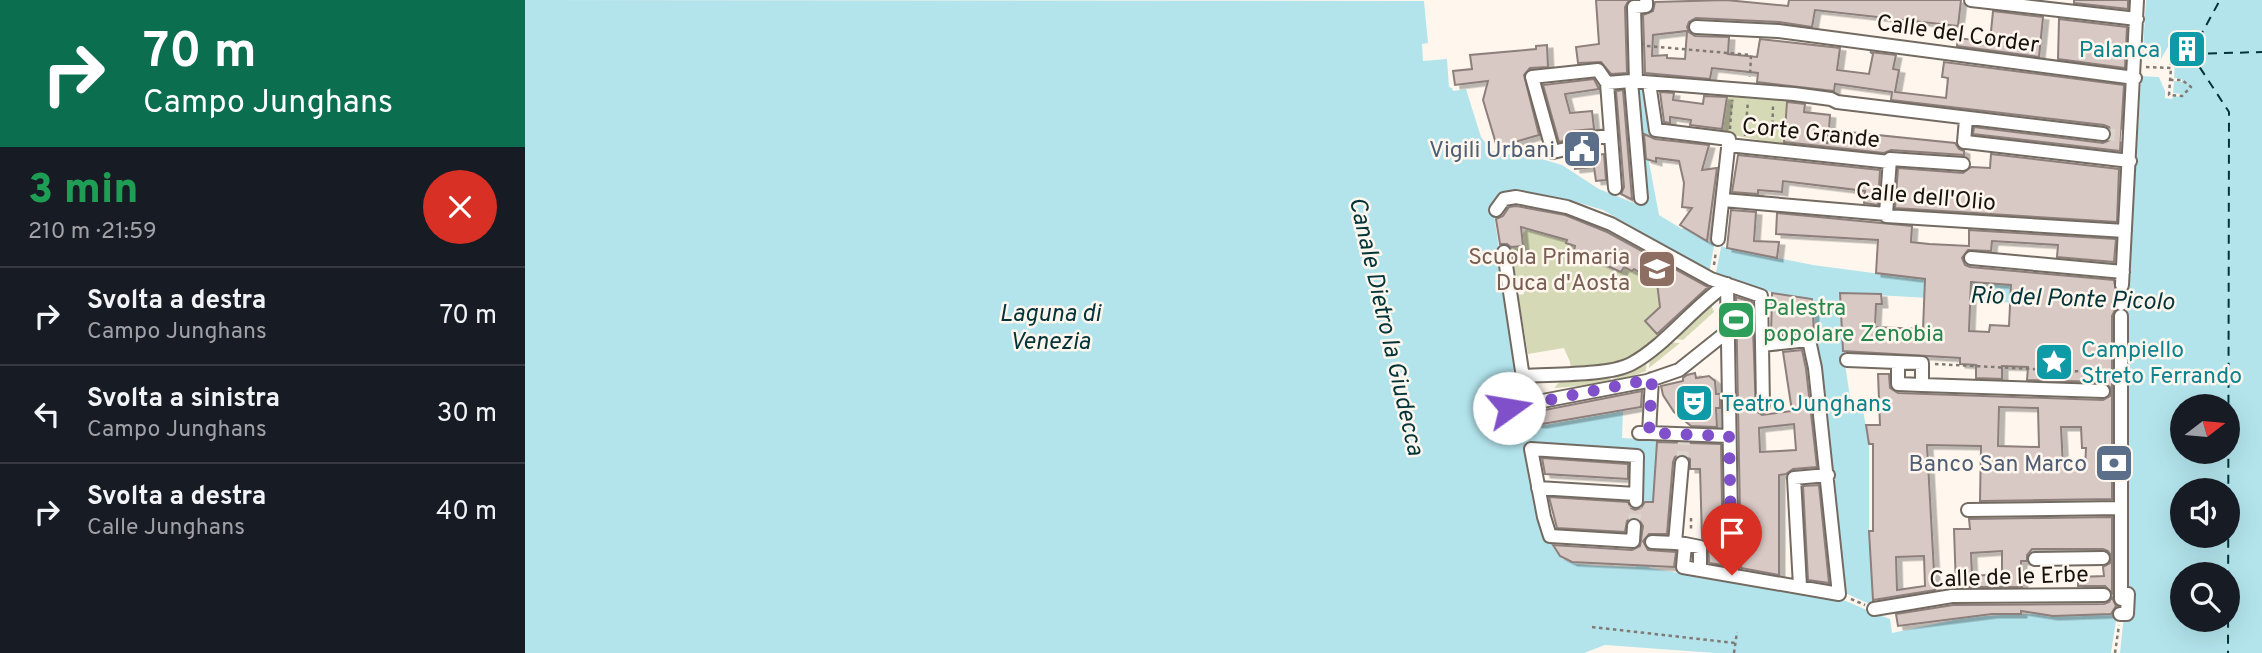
<!DOCTYPE html>
<html lang="it">
<head>
<meta charset="utf-8">
<style>
  :root { --surface:#171b24; --page:#242831; --text:#f1f3f6; --muted:#9ea1a6; --line:#363941 }
  body { margin:0; font-family:Overpass,sans-serif; background:var(--page); color:var(--text); height:100vh; display:flex; flex-direction:column; font-size:26px; white-space:nowrap }
  * { box-sizing:border-box; margin:0 }
  p { font-size:23px; color:var(--muted) }
  .icon { flex:none; width:38px; height:38px; fill:none; stroke:currentColor; stroke-width:2; stroke-linecap:round; stroke-linejoin:round }
  .map { position:relative; flex:1; overflow:hidden }
  .sheet { display:flex; flex-direction:column; background:var(--surface); width:525px }
  .sheet>* { flex:none }
  .top-card { background:#0b6e4f; color:#fff; overflow:hidden }
  .needle { width:46px; rotate:74deg }
  .fabs { position:absolute; left:1645px; top:394px; display:grid; gap:14px }
  .fabs a { display:grid; place-items:center; width:70px; height:70px; border-radius:50%; background:var(--surface); box-shadow:0 7px 28px #0002; font-size:35px }
  .pin { position:absolute; display:grid; place-items:center; width:60px; height:60px; color:#fff; margin:-72px -30px; border-radius:50% 50% 50% 0; rotate:-45deg; box-shadow:0 0 7px #0007 }
  .pin .icon { rotate:45deg }
  .me { position:absolute; width:77px; margin:-38px; rotate:77deg; stroke-linejoin:round; filter:drop-shadow(0 0 5px #0008) }
  .turn { display:flex; align-items:center; gap:24px; height:147px; padding:0 28px; font-size:32px }
  .turn .icon { width:91px; height:91px; stroke-width:2.5 }
  .turn b { display:block; font-size:49px; line-height:60px }
  .round { display:grid; place-items:center; flex:none; width:74px; height:74px; border-radius:37px; background:var(--page) }
  .summary { display:flex; align-items:center; justify-content:space-between; height:119px; padding:0 28px }
  h1 { font-size:42px; font-weight:800; line-height:52px; color:#1e9e55 }
  ul { padding:0; list-style:none }
  li { display:flex; align-items:center; gap:21px; height:98px; padding:0 28px; border-top:2px solid var(--line) }
  li div { flex:1 }
  li b { display:block; font-size:26px }
  li em { font-style:normal }
  main { display:flex; flex:1; min-height:0 }
  .map>svg:first-child { display:block }
</style>
</head>
<body>
<main>
<section class="sheet">
<div class="top-card">
<div class="turn"><svg class="icon" aria-label="right" viewBox="0 0 24 24"><path d="M7 20v-9h11M14 6l5 5-5 5"/></svg><div><b>70 m</b>Campo Junghans</div></div>
</div>
<div class="summary"><div><h1>3 min</h1><p>210 m · 21:59</p></div><a class="round" style="background:#d93025;color:#fff"><svg class="icon" aria-label="close" viewBox="0 0 24 24"><path d="M6 6l12 12M18 6L6 18"/></svg></a></div>
<ul>
<li><svg class="icon" aria-label="right" viewBox="0 0 24 24"><path d="M7 20v-9h11M14 6l5 5-5 5"/></svg><div><b>Svolta a destra</b><p>Campo Junghans</p></div><em>70 m</em></li>
<li><svg class="icon" aria-label="left" viewBox="0 0 24 24"><path d="M17 20v-9H6M10 6l-5 5 5 5"/></svg><div><b>Svolta a sinistra</b><p>Campo Junghans</p></div><em>30 m</em></li>
<li><svg class="icon" aria-label="right" viewBox="0 0 24 24"><path d="M7 20v-9h11M14 6l5 5-5 5"/></svg><div><b>Svolta a destra</b><p>Calle Junghans</p></div><em>40 m</em></li>
</ul>
</section>
<div class="map">
<svg width="1737" height="653" viewBox="0 0 1737 653">
  <defs>
    <filter id="shadow"><feDropShadow dx="5.5" dy="3.5" stdDeviation="0" flood-color="#0004"/></filter>
  </defs>
  <rect width="100%" height="100%" fill="#fff7ee"/>
  <path fill="#d6d9b5" d="M1203 94 1262 100 1259 145 1197 133Z
    M1002 229 1042 240V243L1050 246 1049 251 1096 271 1099 267 1107 271 1109 269 1132 280 1137 303 1135 310 1120 321 1135 338 1099 364 1046 371 1045 362 1039 348 1003 354 993 295 999 294 998 288 991 289 985 248 998 245 997 234Z
    M1184 300 1189 312 1158 340 1143 338Z
    M1139 342 1155 343 1124 368 1125 354Z
    M1122 356 1121 371 1092 382 1083 373Z
    M1079 373 1090 383 1029 388 1040 376Z"/>
  <path fill="#b3e4ec" fill-rule="evenodd" d="M0 0 899 1 903 43 897 44 898 61 922 59 924 87 927 88 928 91 941 89 956 137 967 151 1009 159 1010 157 1037 165 1074 189 1116 206 1118 199 1108 88H1120L1126 135 1124 162 1134 215 1157 229 1158 228 1182 241 1202 248 1288 265 1378 277 1592 292 1603 290 1621 0H1737V653H1190L1080 645 1059 653H0ZM994 192 1041 199 1078 210 1193 276C1223 289 1255 294 1287 299L1316 599 1124 568 1132 440 1097 438 1098 411 998 429 995 413 982 415 977 383 990 380 988 370 991 369 968 207ZM1316 293 1594 309 1601 312V366L1604 444 1599 615 1496 614 1443 617 1367 633 1365 619 1349 613 1344 531V444L1338 410H1327L1318 351ZM1657 406H1703V452H1657ZM1001 445 1117 453 1110 567C1094 566 1052 567 1040 560 1017 548 1004 471 1001 445ZM1657 490H1703V536H1657ZM1657 574H1703V620H1657Z"/>
  <path fill="#fff7ee" d="M1644 39 1658 41 1657 44H1651L1650 56 1657 57V59L1650 60 1649 78 1657 79V82L1649 81 1648 93 1657 94V97L1648 96 1647 99 1640 98V91L1634 77 1615 76 1616 58 1636 59 1644 45Z
    M1190 240 1197 243 1190 277 1184 274Z
    M1320 593 1349 606V613L1316 599Z
    M1596 599 1599 615 1595 653H1586L1592 614 1596 611Z"/>
  <g fill="none" stroke-linecap="round" stroke-linejoin="round">
    <path stroke="#03343a" stroke-width="2" stroke-dasharray="9 7" stroke-linecap="butt" d="M1666 53 1695 0
      M1666 54 1704 112 1703 653
      M1667 54 1737 52"/>
  </g>
  <path fill="#d9c9c5" stroke="#8d7f7b" stroke-width="2" fill-rule="evenodd" filter="url(#shadow)" d="M1071 0H1104L1100 7 1102 73 1086 74 1076 62 1053 63 1051 47 1074 44Z
    M1201 0 1263 6 1264 0H1436L1433 26 1290 10 1287 27 1254 22 1171 18 1164 22 1162 27 1164 32 1170 36 1204 37 1203 54 1232 57 1235 39 1315 48 1312 70 1344 74 1348 54 1345 52 1371 55 1368 69 1374 70 1370 92 1421 98 1423 78 1417 77 1419 62 1599 85 1595 151 1448 134 1449 127 1578 143 1585 140 1587 134 1584 127 1579 125 1366 100 1367 92 1310 84 1309 91 1232 82 1233 73 1187 68 1185 79 1120 73 1118 15 1128 11 1130 2ZM1162 31 1160 59 1142 58V55L1127 56 1128 35Z
    M1549 0H1603V9L1549 3Z
    M1468 11 1518 17 1514 57 1432 46 1433 38 1465 42Z
    M1534 19 1602 27 1600 68 1533 59Z
    M1022 45 1023 67 1005 68 999 75 1014 135 972 147 958 100 963 81 930 85 928 71 947 69 945 55 1011 49V46Z
    M1069 79 1074 89 1040 94 1045 113 1067 111 1069 129 1046 131 1042 134 1038 141 1034 142 1018 85Z
    M1098 90 1107 199 1108 200 1096 194 1099 187 1091 91Z
    M1135 92 1149 93 1148 100 1178 104 1179 96 1202 97 1197 129 1165 125 1166 120 1145 117V123L1139 122Z
    M1262 102 1280 104 1279 112 1305 115 1304 130 1430 143 1434 149 1439 151V155L1366 150 1359 153 1259 142Z
    M1119 134 1130 139 1184 145 1177 170 1192 168 1182 241 1155 225 1167 208 1157 207 1159 183 1154 161 1131 158V162L1121 159Z
    M1068 147 1069 155 1079 154 1081 180 1071 181 1069 167 1050 169 1049 159 1040 160V158L1050 155 1054 148Z
    M1466 154 1594 169 1592 222 1370 208 1373 168 1438 173 1446 167 1465 168Z
    M1213 155 1355 170 1353 205 1339 203 1340 191 1258 181 1257 192 1233 190V194L1207 192Z
    M991 206 1040 215 1082 232 1183 287 1132 334 1120 321 1135 307 1132 283 1109 269 1107 271 1099 267 1096 272 1049 251 1050 246 1041 243 1042 240 996 227 998 246 986 247 982 244H975L971 219 978 216 984 207Z
    M1206 210 1231 212 1229 241 1254 242 1252 258 1202 248Z
    M1252 213 1387 226 1386 242 1404 244 1444 246V230L1591 239 1589 262 1532 257 1533 245 1467 241 1466 251 1443 250 1437 258 1440 265 1445 267 1589 280 1591 291 1587 303 1590 310 1587 316V499L1455 501 1456 446 1402 445 1410 590 1348 600 1344 531H1348V444H1344L1341 425H1355L1353 374H1364L1365 388 1373 393 1578 400 1585 396 1586 388 1578 382 1502 380 1503 367 1477 366V379L1451 378V365L1435 364V358L1318 351 1315 293 1356 294 1357 304H1351L1350 327 1398 329 1400 279 1351 273 1353 240 1251 234ZM1446 282 1486 285 1484 326 1465 325 1464 332 1444 331ZM1474 407 1513 408 1514 447 1473 446ZM1536 427H1556L1557 448H1561L1560 467H1538ZM1399 556 1400 586 1372 590 1371 557Z
    M1247 293 1287 299 1289 333 1283 331 1246 335Z
    M1211 297 1227 302 1231 411 1237 415 1267 411 1258 352 1277 350 1281 369 1292 467 1268 469 1261 474 1254 475V575L1216 568ZM1269 424 1271 450 1235 452 1234 428Z
    M1170 373 1171 378 1184 376 1190 381 1191 394H1195V408H1191L1192 427 1166 426 1149 412 1138 395 1136 386 1158 381V378L1162 375Z
    M1117 391 1116 407 1017 424 1001 423 999 414Z
    M1132 442 1196 444 1198 565 1184 563 1183 544 1177 538 1175 469H1165V459L1157 454 1150 457 1148 462 1142 534H1124L1118 541 1123 550 1151 552 1149 567 1047 562 1035 556 1028 545 1107 550 1115 546 1118 526 1113 518H1106L1102 521 1100 532 1032 528 1024 497 1103 502 1106 508 1110 510 1116 508 1120 502H1128Z
    M1017 458 1103 464V479L1020 474Z
    M1294 485 1304 583 1283 580 1278 486Z
    M1587 517V593L1580 586H1553V577L1579 576 1578 567 1585 563 1587 557 1583 551 1578 549H1507L1502 555V561H1496L1497 587H1431L1429 529H1445L1444 519ZM1477 551V574L1447 576 1446 553Z
    M1587 597 1591 606 1586 614 1528 616 1496 611V614H1467L1373 626 1371 614 1428 605 1579 604 1584 602Z"/>
  <g fill="none" stroke-linecap="round" stroke-linejoin="round">
    <path stroke="#dcd5cc" stroke-width="12" stroke-dasharray="12 6" stroke-linecap="butt" d="M1578 134 1602 136
      M1157 463 1159 441
      M1109 526 1111 501"/>
    <defs>
      <path id="street" d="M1446 0 1612 19
        M1171 27 1253 31 1610 78
        M1106 81 1116 198
        M1111 82 1109 7 1121 6V2
        M1082 83 1090 188
        M1124 83 1131 130 1204 139 1193 239
        M1441 119 1439 142H1441L1605 161
        M1085 136 1048 140 1045 148 1028 152 1007 77 1073 70 1082 83 1106 81 1269 94 1306 99 1312 102 1578 134
        M1203 145 1365 162
        M1198 200 1361 214V216L1600 231
        M971 210 979 199 991 197 1042 207 1086 224 1186 279 1236 296 1237 345 1284 340 1290 368 1314 594 1158 567 1160 544 1150 543 1157 463
        M1361 214 1365 159 1438 164
        M979 252 1002 404 1122 381 1154 370 1203 331
        M1446 258 1598 272
        M1202 284 1207 575
        M1597 285 1612 0
        M1596 304 1597 297
        M1237 345 1238 406
        M1322 360 1397 363V385L1373 384V362
        M998 376C1025 374 1083 376 1106 364 1140 346 1169 306 1202 284
        M999 383 981 386 984 408 1002 404
        M1397 385 1578 391
        M1114 433H1124L1127 379
        M1124 433 1204 436
        M1013 488 1111 494
        M1443 510 1596 508
        M1109 526 1108 541 1025 536 1019 517 1006 449 1112 456 1111 501
        M1127 542 1150 543
        M1160 544 1175 547V570
        M1510 559 1578 558
        M1275 586 1269 478 1303 475
        M1596 599V316
        M1349 609 1427 596 1579 595
        M1595 614H1602L1603 594H1596"/>
    </defs>
    <use href="#street" stroke="#736b61" stroke-width="16"/>
    <path stroke="#807a74" stroke-width="2.5" stroke-dasharray="3.5 3.5" stroke-linecap="butt" d="M1122 46 1226 55 1225 77
      M1621 67 1646 68V57V58H1657L1666 54 1658 42H1647L1646 58
      M1645 80H1657L1666 87 1657 96 1644 95 1646 68
      M1205 129 1207 100
      M1220 130 1247 131
      M1220 136 1223 101
      M1247 138 1248 106
      M1302 144 1304 129
      M1189 265 1191 251
      M1410 364 1585 373
      M1520 369 1521 356 1538 357 1537 370
      M1166 518V532
      M1326 599 1340 605
      M1067 627 1210 643
      M1209 653 1212 632
      M1590 653 1594 625"/>
    <use href="#street" stroke="#fff" stroke-width="12"/>
  </g>
  <g fill="none" stroke-linecap="round" stroke-linejoin="round">
    <path stroke="#7f50c9" stroke-width="12" stroke-dasharray="0 21.6" d="M984 408 1127 379 1124 433 1204 436 1207 575"/>
  </g>
  <defs>
    <symbol id="building-square" viewBox="-11 -11 22 22"><rect x="-9" y="-9" width="18" height="18" rx="4" fill="#0f9aa8" stroke="#fff7ee"/><path d="M-4-6H4V6H1V3H-1V6H-4ZM-2.5-4.3h1.7v1.8h-1.7ZM.8-4.3h1.7v1.8H.8ZM-2.5-1h1.7V.8h-1.7ZM.8-1h1.7V.8H.8Z" fill="#fff"/></symbol>
    <symbol id="civic-square" viewBox="-11 -11 22 22"><rect x="-9" y="-9" width="18" height="18" rx="4" fill="#5c6f8a" stroke="#fff7ee"/><path d="M-.6-6.5H3V-4.5H.6V-3L4-1V1h2V6H-6V1h2V-1L-.6-3ZM-1.2 2.5V6h2.4V2.5Z" fill="#fff"/></symbol>
    <symbol id="school-square" viewBox="-11 -11 22 22"><rect x="-9" y="-9" width="18" height="18" rx="4" fill="#8d6e63" stroke="#fff7ee"/><path d="M0-5L7-2L0 1L-7-2ZM-4 1L0 2.5L4 1V4Q0 6-4 4Z" fill="#fff"/></symbol>
    <symbol id="stadium-square" viewBox="-11 -11 22 22"><rect x="-9" y="-9" width="18" height="18" rx="4" fill="#2e9e5b" stroke="#fff7ee"/><path d="M0-5a6.5 5 0 1 0 0 10a6.5 5 0 1 0 0-10ZM-3.5-1.8h7v3.6h-7Z" fill="#fff"/></symbol>
    <symbol id="sight-square" viewBox="-11 -11 22 22"><rect x="-9" y="-9" width="18" height="18" rx="4" fill="#0f9aa8" stroke="#fff7ee"/><path d="M0-6L1.8-2.2L6-1.7L2.9 1.2L3.7 5.4L0 3.3L-3.7 5.4L-2.9 1.2L-6-1.7L-1.8-2.2Z" fill="#fff"/></symbol>
    <symbol id="theatre-square" viewBox="-11 -11 22 22"><rect x="-9" y="-9" width="18" height="18" rx="4" fill="#0f9aa8" stroke="#fff7ee"/><path d="M-5-5.5Q0-4 5-5.5V0Q5 5 0 6Q-5 5-5 0ZM-3.3-2.5H-1v1.5H-3.3ZM1-2.5H3.3v1.5H1ZM-2.8 1Q0 5.5 2.8 1Z" fill="#fff"/></symbol>
    <symbol id="bank-square" viewBox="-11 -11 22 22"><rect x="-9" y="-9" width="18" height="18" rx="4" fill="#5c6f8a" stroke="#fff7ee"/><path d="M-6-4H6V4H-6ZM0-2.3a2.3 2.3 0 1 0 0 4.6a2.3 2.3 0 1 0 0-4.6Z" fill="#fff"/></symbol>
  </defs>
  <g fill-rule="evenodd">
    <use href="#building-square" x="1640" y="27" width="44" height="44"/>
    <use href="#civic-square" x="1035" y="127" width="44" height="44"/>
    <use href="#school-square" x="1110" y="247" width="44" height="44"/>
    <use href="#stadium-square" x="1189" y="298" width="44" height="44"/>
    <use href="#sight-square" x="1507" y="340" width="44" height="44"/>
    <use href="#theatre-square" x="1147" y="381" width="44" height="44"/>
    <use href="#bank-square" x="1567" y="441" width="44" height="44"/>
  </g>
  <g text-anchor="middle" stroke-width="5" stroke-linejoin="round" paint-order="stroke">
    <g font-size="23" fill="#16120e" stroke="#fff7ee">
      <text transform="translate(1433 33) rotate(8)" y="8">Calle del Corder</text>
      <text transform="translate(1286 132) rotate(6)" y="8">Corte Grande</text>
      <text transform="translate(1401 196) rotate(5)" y="8">Calle dell'Olio</text>
      <text transform="translate(1484 576) rotate(-2)" y="8">Calle de le Erbe</text>
    </g>
    <g font-size="23" fill="#0d838f" stroke="#fff7ee" text-anchor="start">
      <text x="1635" y="57" text-anchor="end">Palanca</text>
      <text x="1556" y="357">Campiello<tspan x="1556" dy="26">Streto Ferrando</tspan></text>
      <text x="1196" y="411">Teatro Junghans</text>
    </g>
    <g font-size="23" fill="#4e5e75" stroke="#fff7ee" text-anchor="end">
      <text x="1030" y="157">Vigili Urbani</text>
      <text x="1562" y="471">Banco San Marco</text>
    </g>
    <g font-size="23" fill="#785e54" stroke="#fff7ee" text-anchor="end">
      <text x="1105" y="264">Scuola Primaria<tspan x="1105" dy="26">Duca d'Aosta</tspan></text>
    </g>
    <g font-size="23" fill="#27864d" stroke="#fff7ee" text-anchor="start">
      <text x="1238" y="315">Palestra<tspan x="1238" dy="26">popolare Zenobia</tspan></text>
    </g>
    <g font-size="24" font-style="italic" fill="#03343a" stroke="#fff7ee">
      <text transform="translate(1547 298) rotate(2)" y="8">Rio del Ponte Picolo</text>
      <text x="525" y="321">Laguna di<tspan x="525" dy="28">Venezia</tspan></text>
      <text transform="translate(862 326) rotate(77)" y="8">Canale Dietro la Giudecca</text>
    </g>
  </g>
</svg>
<div class="fabs">
<a><svg class="needle" viewBox="-14 -14 28 28"><path d="M0-13l5 13h-10z" fill="#e53935"/><path d="M0 13l5-13h-10z" fill="#9ea1a6"/></svg></a>
<a><svg class="icon" aria-label="sound" viewBox="0 0 24 24"><path d="M4 9h4l5-4v14l-5-4H4zM17 9q2 3 0 6"/></svg></a>
<a><svg class="icon" aria-label="search" viewBox="0 0 24 24"><circle cx="10" cy="10" r="6"/><path d="M15 15l6 6"/></svg></a>
</div>
<div class="pin" style="left:1207px;top:575px;background:#d93025"><svg class="icon" aria-label="arrive" viewBox="0 0 24 24"><path d="M6 21V4h12l-3 4 3 4H6"/></svg></div>
<svg class="me" style="left:984px;top:408px" viewBox="-20 -20 40 40"><circle r="19" fill="#fff"/><path d="M0-13L10 11 0 6-10 11z" fill="#7f50c9"/></svg>
</div>
</main>
</body>
</html>
